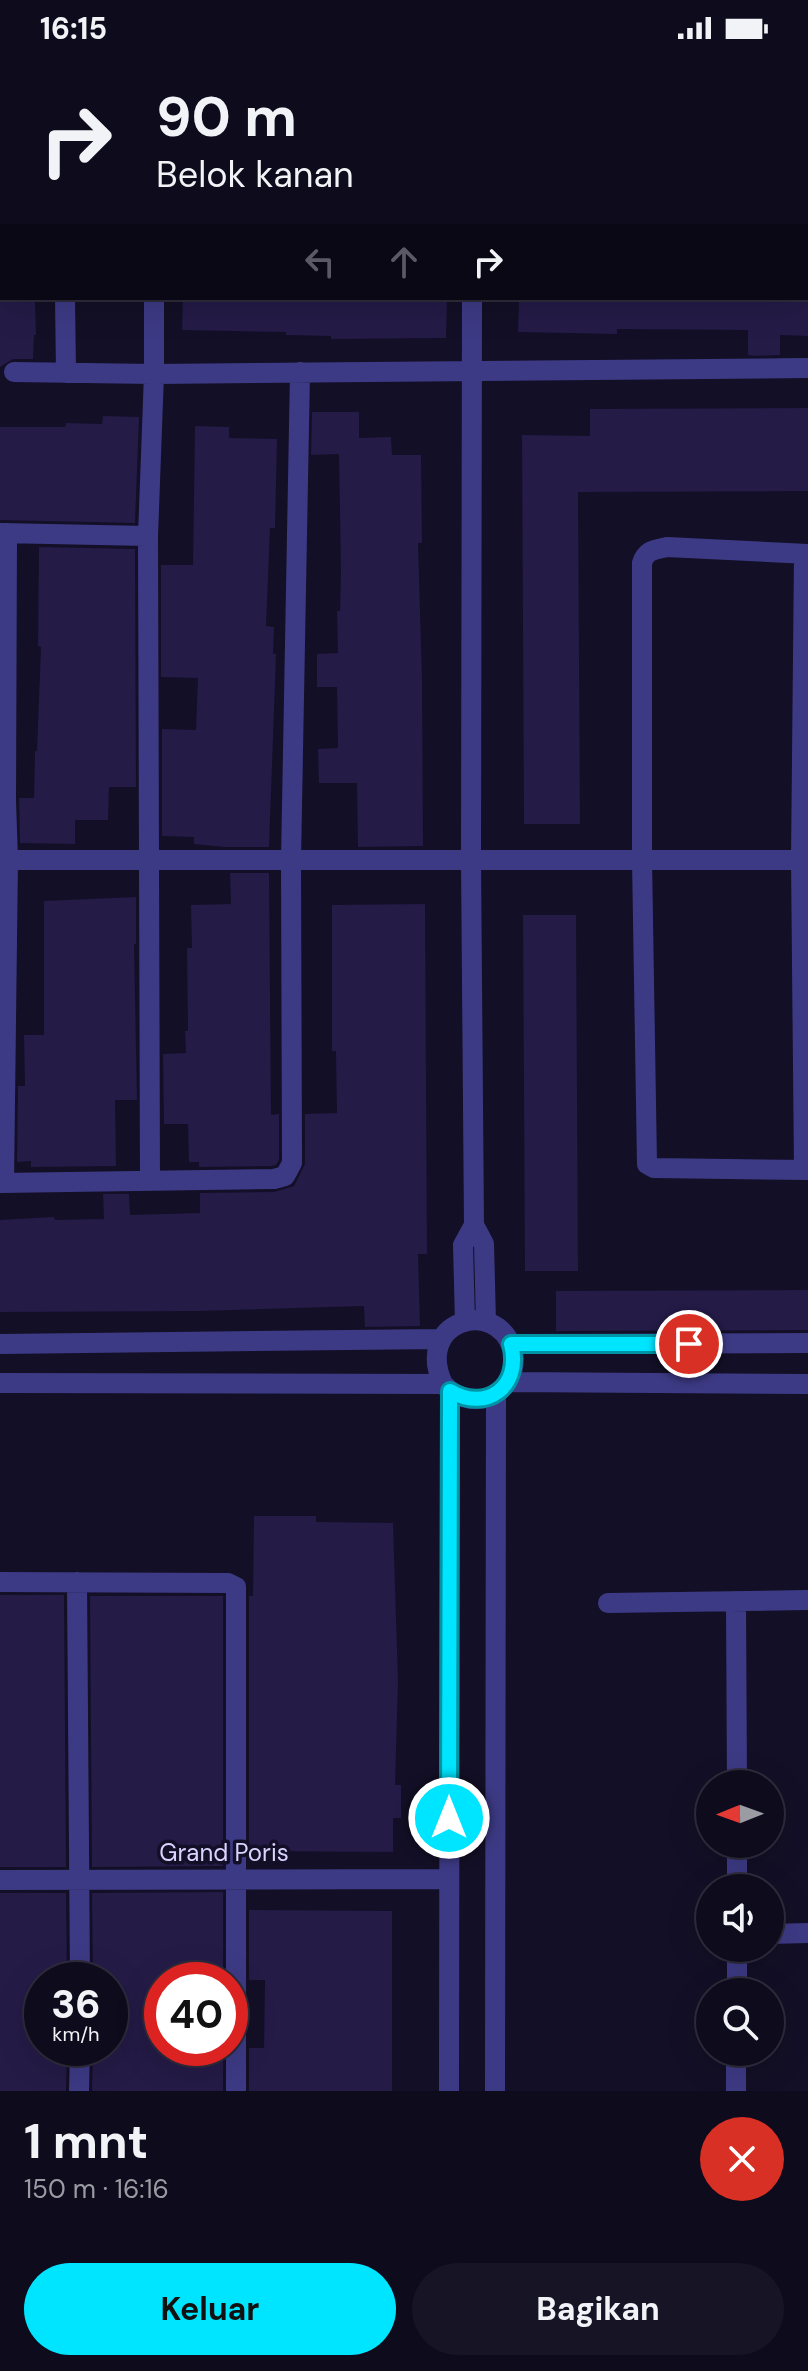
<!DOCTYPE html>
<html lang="id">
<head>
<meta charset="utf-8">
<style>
  :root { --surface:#0e0b1c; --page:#171425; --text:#f1f3f6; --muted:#9b9ba3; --line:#2e2b3b; --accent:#00e5ff }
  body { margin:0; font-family:"DM Sans",sans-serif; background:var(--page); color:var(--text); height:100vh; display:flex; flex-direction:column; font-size:30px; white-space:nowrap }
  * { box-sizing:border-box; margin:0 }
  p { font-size:26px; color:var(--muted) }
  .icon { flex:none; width:44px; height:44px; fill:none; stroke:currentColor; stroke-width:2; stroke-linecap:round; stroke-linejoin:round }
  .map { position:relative; height:2035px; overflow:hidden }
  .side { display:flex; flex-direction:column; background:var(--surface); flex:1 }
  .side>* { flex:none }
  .top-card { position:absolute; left:0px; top:0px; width:808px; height:244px; box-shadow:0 8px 32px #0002,0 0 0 2px var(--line); background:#0e0b1c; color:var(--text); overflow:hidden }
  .needle { width:52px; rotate:269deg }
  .buttons { position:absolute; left:696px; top:1714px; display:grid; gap:16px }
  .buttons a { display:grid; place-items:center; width:88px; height:88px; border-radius:50%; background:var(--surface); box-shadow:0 8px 32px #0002,0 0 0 2px var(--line); font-size:40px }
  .speed { position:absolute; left:24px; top:1906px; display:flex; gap:16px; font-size:40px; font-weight:700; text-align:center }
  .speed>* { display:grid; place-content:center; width:104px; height:104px; border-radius:50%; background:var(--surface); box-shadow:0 8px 32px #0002,0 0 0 2px var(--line); line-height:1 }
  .speed small { font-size:20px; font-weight:400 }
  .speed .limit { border:12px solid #d22; background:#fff; color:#111 }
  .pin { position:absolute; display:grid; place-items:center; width:68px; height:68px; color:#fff; margin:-34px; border:4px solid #fff; border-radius:50%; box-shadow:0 2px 8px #0007 }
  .me { position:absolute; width:88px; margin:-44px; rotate:0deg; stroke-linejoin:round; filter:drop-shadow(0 0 6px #0008) }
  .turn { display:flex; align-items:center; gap:28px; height:168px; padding:0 24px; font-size:36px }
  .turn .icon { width:104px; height:104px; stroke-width:2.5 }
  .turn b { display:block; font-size:56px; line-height:68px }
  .lanes { display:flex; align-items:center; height:76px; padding:0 24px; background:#0003; justify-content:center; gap:40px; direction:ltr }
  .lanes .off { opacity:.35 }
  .round { display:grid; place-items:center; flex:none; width:84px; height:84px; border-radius:42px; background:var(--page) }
  .head { display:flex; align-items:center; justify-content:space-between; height:136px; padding:0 24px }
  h1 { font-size:48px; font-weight:700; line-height:60px }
  .primary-button { display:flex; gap:16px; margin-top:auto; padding:16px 24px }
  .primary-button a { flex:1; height:92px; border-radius:48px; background:var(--accent); color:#111; font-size:32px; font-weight:700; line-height:92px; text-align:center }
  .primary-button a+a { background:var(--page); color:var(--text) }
  .status { display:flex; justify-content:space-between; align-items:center; height:56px; padding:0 40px; background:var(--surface); direction:ltr }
  .status svg { height:22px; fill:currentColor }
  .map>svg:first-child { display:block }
</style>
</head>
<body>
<div class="status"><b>16:15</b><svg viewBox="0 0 49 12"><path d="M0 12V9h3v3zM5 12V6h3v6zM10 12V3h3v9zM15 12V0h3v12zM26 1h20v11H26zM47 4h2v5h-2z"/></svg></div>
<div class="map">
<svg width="808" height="2035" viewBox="0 0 808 2035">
  <rect width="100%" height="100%" fill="#130f26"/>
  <path fill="#241b47" d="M183 242H447L446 282 331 283V280L286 279V276L182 274Z
    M519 242H808V280L780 279V299L754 300 748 299V274L617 273V278L518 276Z
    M35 245 36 279H34L33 303H13L0 311V246Z
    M808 352V435L578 436 580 768H524L522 379 590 380V353Z
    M312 356H359V382L391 381 392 399H421L422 487H418L422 623 423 790 358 791 357 727H319L318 693 338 692 337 631H317V598L338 597 337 555H340L341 517 339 398 311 399Z
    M103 360 139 361 135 467 0 464V371H65L66 367 102 368Z
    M195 370 229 371V382L277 383 275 472H270L266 570 274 571 273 598H276L269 791H224L194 788V781L162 780V673L196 674 198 622 161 621V509H193Z
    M39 491 135 493 136 731H109L108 764H75V788L20 787 19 742H34L35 695H37L41 591 38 590Z
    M230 817H269L271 1059 279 1058V1104L276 1109 272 1110 199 1111V1106H189L188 1068H164L163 998 186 997 185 975H188L187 892H192L191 849 231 848Z
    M136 841V888H134L137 1044H115L116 1110 31 1111V1105L17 1106 18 1030H25L24 979H44V845Z
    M425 848 427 1198H418L420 1270 365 1271 364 1250 200 1255 0 1256V1164L54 1161 55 1164 104 1163 103 1138H129L130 1159 200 1157V1137L274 1136 294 1130 305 1108V1058L337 1057 336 995H332V849Z
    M523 859H576L578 1215H525Z
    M808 1234V1274L556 1275V1235Z
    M254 1460H316V1466L393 1467 398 1625 395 1729H401V1762H393V1796L249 1795V1540H253Z
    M0 1539H64L66 1811H0Z
    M90 1540H223V1810L92 1811Z
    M223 1836V1924H162V1992H223V2035H92L93 1992H110V1924H93L92 1837Z
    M0 1837H66L67 1924H42V1992H67L66 2035H0Z
    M249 1854 392 1855V2035H249V1992H264L265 1924H249Z"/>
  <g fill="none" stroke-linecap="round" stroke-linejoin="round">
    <path stroke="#3d3a85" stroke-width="20" d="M192 2 193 0
      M480 2V0
      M680 2V0
      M806 149H808
      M65 242 66 317
      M472 242 471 804 474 1169 484 1188 486 1266
      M14 316 154 318 808 312
      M0 477 148 480
      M804 498 801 804 804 1114
      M808 498 667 491C654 494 646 494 642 507V803L647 1108 654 1112 808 1114
      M0 804H801
      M150 1125 148 480 154 318V242
      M0 1127 274 1123 285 1120 292 1107 291 804 300 316
      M4 1127 8 803 6 745 7 477
      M465 1266 463 1189 474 1169
      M0 1288 440 1283
      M511 1288 808 1287
      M508 1326 808 1328
      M0 1327 443 1328C462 1349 495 1349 510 1322 514 1312 515 1302 512 1292 495 1241 414 1265 443 1328
      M0 1526 228 1527 236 1531V2035
      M77 1526 80 1924
      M736 1545 737 1728
      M608 1547 808 1544
      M737 1788V1832
      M0 1824 449 1823
      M770 1878 808 1877
      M737 1936V1892
      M79 2035 80 1992
      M449 2035 450 1335
      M495 2035 496 1338
      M736 2035V1996"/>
  </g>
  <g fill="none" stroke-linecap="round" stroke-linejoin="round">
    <defs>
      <path id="route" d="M449 1762 450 1335C487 1357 522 1330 511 1288H689"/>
    </defs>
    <use href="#route" stroke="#0095a6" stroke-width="20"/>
    <use href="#route" stroke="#00e5ff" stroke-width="14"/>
  </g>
  <g text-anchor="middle" stroke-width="7" stroke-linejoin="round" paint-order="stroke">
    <g font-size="24" fill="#d9d4ff" stroke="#130f26">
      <text x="224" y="1805">Grand Poris</text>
    </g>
  </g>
</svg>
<div class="buttons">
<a><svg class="needle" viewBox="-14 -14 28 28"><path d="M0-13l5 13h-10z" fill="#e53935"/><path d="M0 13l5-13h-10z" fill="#9b9ba3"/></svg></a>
<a><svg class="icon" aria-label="sound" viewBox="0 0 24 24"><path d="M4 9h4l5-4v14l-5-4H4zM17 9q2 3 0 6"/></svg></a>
<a><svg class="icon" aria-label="search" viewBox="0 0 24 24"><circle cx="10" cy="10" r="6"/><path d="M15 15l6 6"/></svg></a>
</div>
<div class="speed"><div>36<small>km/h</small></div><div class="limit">40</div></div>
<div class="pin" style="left:689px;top:1288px;background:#d93025"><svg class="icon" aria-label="arrive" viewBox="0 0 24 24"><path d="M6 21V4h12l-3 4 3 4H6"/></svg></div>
<svg class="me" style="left:449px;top:1762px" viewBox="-20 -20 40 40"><circle r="17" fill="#00e5ff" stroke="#fff" stroke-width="3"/><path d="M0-11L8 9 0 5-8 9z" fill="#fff"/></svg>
<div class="top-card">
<div class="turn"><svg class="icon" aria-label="right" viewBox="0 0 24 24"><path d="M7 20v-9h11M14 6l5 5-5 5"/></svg><div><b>90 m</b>Belok kanan</div></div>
<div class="lanes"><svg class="icon off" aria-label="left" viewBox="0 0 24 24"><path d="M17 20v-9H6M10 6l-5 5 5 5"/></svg><svg class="icon off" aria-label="ahead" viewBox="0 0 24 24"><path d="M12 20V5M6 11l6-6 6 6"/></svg><svg class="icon" aria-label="right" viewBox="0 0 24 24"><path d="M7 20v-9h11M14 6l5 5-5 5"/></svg></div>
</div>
</div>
<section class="side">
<div class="head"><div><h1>1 mnt</h1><p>150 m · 16:16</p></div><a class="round" style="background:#d93025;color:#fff"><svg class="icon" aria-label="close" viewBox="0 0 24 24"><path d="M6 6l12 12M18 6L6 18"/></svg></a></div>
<div class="primary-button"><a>Keluar</a><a>Bagikan</a></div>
</section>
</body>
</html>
